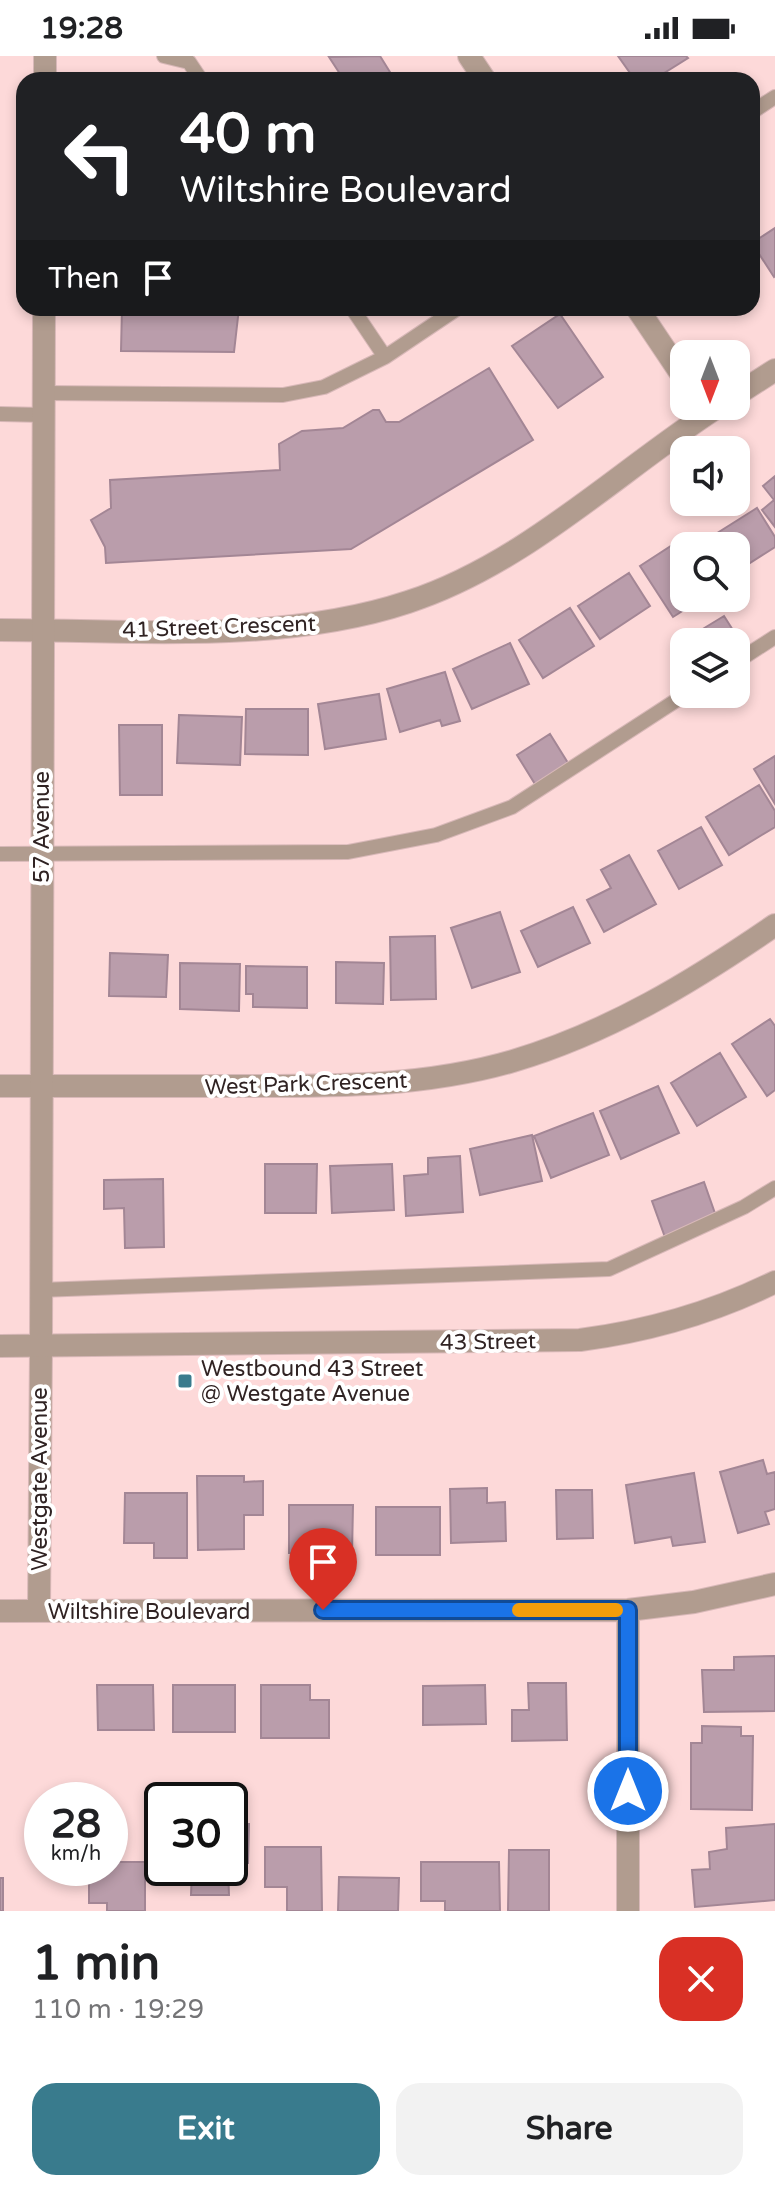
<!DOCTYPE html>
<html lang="en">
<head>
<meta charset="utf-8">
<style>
  :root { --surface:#fff; --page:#f2f2f2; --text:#202124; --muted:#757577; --accent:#397b8d }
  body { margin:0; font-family:"Varela Round",sans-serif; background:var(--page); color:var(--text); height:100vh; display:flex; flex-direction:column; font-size:30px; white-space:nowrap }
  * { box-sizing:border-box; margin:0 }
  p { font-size:26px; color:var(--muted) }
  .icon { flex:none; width:44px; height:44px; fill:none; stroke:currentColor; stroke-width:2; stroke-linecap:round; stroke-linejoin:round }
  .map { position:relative; height:1855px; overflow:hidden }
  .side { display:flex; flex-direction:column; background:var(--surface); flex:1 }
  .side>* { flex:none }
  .top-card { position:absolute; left:16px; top:16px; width:744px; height:244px; border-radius:24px; box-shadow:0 4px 12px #0003; background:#202124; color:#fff; overflow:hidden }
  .needle { width:52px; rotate:180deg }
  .tools { position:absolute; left:670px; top:284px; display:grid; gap:16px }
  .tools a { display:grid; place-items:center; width:80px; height:80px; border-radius:16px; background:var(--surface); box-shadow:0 4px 12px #0003; font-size:40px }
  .speed { position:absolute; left:24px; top:1726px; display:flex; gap:16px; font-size:40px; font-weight:700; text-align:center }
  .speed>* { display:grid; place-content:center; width:104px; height:104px; border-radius:50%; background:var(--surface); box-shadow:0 4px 12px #0003; line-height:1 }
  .speed small { font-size:20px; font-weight:400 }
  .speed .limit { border:4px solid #111; border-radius:12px; background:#fff; color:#111 }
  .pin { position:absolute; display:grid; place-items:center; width:68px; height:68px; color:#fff; margin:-82px -34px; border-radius:50% 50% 50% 0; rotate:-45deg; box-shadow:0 0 8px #0007 }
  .pin .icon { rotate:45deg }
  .me { position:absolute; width:88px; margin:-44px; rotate:0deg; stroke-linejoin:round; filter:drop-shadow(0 0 6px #0008) }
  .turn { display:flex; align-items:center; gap:28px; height:168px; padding:0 32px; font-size:36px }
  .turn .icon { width:104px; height:104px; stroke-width:2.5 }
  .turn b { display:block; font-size:56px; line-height:68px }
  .then { display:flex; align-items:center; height:76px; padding:0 32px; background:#0003; gap:16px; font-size:30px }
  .round { display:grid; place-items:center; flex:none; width:84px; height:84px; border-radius:24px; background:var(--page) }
  .headline { display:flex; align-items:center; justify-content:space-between; height:136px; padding:0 32px }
  h1 { font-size:48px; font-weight:700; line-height:60px }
  .primary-button { display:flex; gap:16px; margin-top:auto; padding:16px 32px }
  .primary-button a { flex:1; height:92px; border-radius:24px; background:var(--accent); color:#fff; font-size:32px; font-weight:700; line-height:92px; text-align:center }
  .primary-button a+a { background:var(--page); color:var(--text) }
  .status { display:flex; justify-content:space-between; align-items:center; height:56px; padding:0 40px; background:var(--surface); direction:ltr }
  .status svg { height:22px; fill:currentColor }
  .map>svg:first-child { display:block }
</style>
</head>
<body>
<div class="status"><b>19:28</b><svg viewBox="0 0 49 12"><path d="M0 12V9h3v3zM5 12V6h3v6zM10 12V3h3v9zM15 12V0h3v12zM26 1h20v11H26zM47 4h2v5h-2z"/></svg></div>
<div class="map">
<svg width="775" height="1855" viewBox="0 0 775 1855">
  <rect width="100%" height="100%" fill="#fdd9d9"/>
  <path fill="#ba9dab" stroke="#a38695" stroke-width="2" d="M380 0 393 21 389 24H344L329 1Z
    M618 0H686L688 2 653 24H635Z
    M775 172V220L774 221 752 187Z
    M122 252H239L234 296 121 295Z
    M560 258 603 321 558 352 512 290Z
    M489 312 533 384 351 493 106 507 105 491 91 464 111 452 110 424 280 414 279 388 302 375 343 372 373 354H379L386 366H399Z
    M775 420V471L762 454 774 444 763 430Z
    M757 452 775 481V491L736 516V490H706L703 486Z
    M674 488 678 495 684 492V542H703L673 561 640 510Z
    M629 517 650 550 600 583 578 550Z
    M570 552 594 590 543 622 519 584Z
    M724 560 743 590 736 595V586H691L688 582Z
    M510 587 529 628 472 653 453 613Z
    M445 616 460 665 442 670 440 664 400 676 387 633Z
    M379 638 386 683 325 693 318 648Z
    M246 653H308V699L245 698Z
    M179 659 242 661 240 709 177 707Z
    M119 669H162V739H120Z
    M550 678 568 707 535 728 517 699Z
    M775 700V748L754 713Z
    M759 729 775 755V771L729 799 706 761Z
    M701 771 722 809 679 833 658 795Z
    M629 799 656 848 604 876 587 844 611 832 601 814Z
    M573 851 590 887 538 911 521 875Z
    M500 856 520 916 472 932 451 872Z
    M435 880 436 943 391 944 390 881Z
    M110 897 168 899 166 941 109 940Z
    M336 906 384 907 383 948 336 947Z
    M180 907 240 908 239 955 180 953Z
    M246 910 307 911V952L253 951V938H246Z
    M770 963 775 970V1034L767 1040 732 988Z
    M720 997 746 1041 697 1070 671 1027Z
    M658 1030 679 1077 621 1103 600 1055Z
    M593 1057 609 1099 551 1122 534 1080Z
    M532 1079 542 1125 480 1139 470 1093Z
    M460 1100 463 1156 406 1160 404 1120 428 1118V1102Z
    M265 1108H317L316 1157H265Z
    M392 1108 394 1154 332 1157 330 1110Z
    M163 1123 164 1191 125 1192 124 1152 104 1153V1124Z
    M704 1126 718 1166 666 1184 652 1145Z
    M763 1404 767 1418 775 1416V1453L765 1456 769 1468 738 1477 720 1416Z
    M694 1417 705 1486 673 1490 671 1481 635 1487 626 1429Z
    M197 1420H244V1426L263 1425V1459H244V1493L198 1494Z
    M487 1432V1447L505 1446 506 1485 451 1487 450 1433Z
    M556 1434H592L593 1482 557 1483Z
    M125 1437H187V1502H154V1487H124Z
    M289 1449H353L352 1498 289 1497Z
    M376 1451H440V1499H376Z
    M775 1600V1655L704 1656 702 1614H734V1601Z
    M528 1627H566L567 1684 512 1685V1654H529Z
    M97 1629H153L154 1674H98Z
    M173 1629H235V1676H173Z
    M261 1629H310V1644H329V1682H261Z
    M485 1629 486 1668 423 1669V1630Z
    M702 1670 741 1671V1680H753L752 1754 691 1753V1687H702Z
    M230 1768H249L248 1807 230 1808Z
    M775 1768V1844L695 1851 692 1814 710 1813 709 1796 727 1793 726 1772Z
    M265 1791H321L322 1855H287V1831H265Z
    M509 1794H549V1855H508Z
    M110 1806H145V1855H107V1847H89V1812H110Z
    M421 1806H499L500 1855H445V1845H421Z
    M192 1812H228L229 1839H191Z
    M339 1821 399 1822 398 1855H338Z
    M0 1822H3V1855H0Z"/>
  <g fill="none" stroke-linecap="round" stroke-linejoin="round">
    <defs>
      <path id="service" d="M164 0 189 6 201 24
        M752 56 775 41
        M352 252 385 301
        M43 337 283 339 324 331 385 301 458 252
        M0 358 43 359
        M736 606 775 581
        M0 798 348 796 436 779 512 751 686 638
        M40 1234 609 1213 744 1151 775 1132"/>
      <path id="minor" d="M469 0 485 24
        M637 252 684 322
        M736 339 775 314
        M0 574C132 574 282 588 408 546 525 508 618 415 719 350
        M0 1030C81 1030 162 1030 242 1030 333 1030 424 1031 513 1005 610 976 692 926 775 869
        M628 1554V1855
        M0 1555 628 1554 694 1546 775 1528
        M39 1555 41 1290"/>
      <path id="tertiary" d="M45 24V0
        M0 1290 580 1284C649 1275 712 1257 775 1226
        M41 1290 44 252"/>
    </defs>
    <use href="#service" stroke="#d8b8b8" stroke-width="16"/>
    <use href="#minor" stroke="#d8b8b8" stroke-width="24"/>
    <use href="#tertiary" stroke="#d8b8b8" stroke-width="24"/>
    <use href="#service" stroke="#b19c8f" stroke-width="14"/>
    <use href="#minor" stroke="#b19c8f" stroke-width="22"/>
    <use href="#tertiary" stroke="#b19c8f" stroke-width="22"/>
  </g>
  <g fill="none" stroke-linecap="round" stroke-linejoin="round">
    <defs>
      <path id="route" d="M323 1554H628V1735"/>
    </defs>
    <use href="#route" stroke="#114b97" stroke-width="20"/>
    <use href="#route" stroke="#1a73e8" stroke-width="14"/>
    <path stroke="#f59e0b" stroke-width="14" d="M519 1554H616"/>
  </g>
  <rect fill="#397b8d" stroke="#fff" stroke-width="3" x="177" y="1317" width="16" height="16" rx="4"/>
  <g text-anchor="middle" stroke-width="8" stroke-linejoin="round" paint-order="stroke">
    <g font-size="22" fill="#302323" stroke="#fff">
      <text transform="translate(219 570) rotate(-2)" y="8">41 Street Crescent</text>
      <text transform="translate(41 771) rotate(-90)" y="8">57 Avenue</text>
      <text transform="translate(306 1027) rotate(-2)" y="8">West Park Crescent</text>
      <text transform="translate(488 1285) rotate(-1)" y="8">43 Street</text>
      <text transform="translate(39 1423) rotate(-90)" y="8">Westgate Avenue</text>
      <text x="149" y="1563">Wiltshire Boulevard</text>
    </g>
    <g font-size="22" fill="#302323" stroke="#fff" text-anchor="start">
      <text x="201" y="1320">Westbound 43 Street<tspan x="201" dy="25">@ Westgate Avenue</tspan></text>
    </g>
  </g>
</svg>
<div class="tools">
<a><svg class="needle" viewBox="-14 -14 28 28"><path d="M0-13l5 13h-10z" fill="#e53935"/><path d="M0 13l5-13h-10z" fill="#757577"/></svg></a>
<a><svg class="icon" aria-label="sound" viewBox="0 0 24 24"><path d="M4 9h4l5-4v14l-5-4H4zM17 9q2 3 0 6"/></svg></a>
<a><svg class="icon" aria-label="search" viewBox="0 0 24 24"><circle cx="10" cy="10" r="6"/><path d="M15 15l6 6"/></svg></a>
<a><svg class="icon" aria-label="layers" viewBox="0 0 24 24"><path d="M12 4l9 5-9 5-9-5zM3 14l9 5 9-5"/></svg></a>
</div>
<div class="speed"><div>28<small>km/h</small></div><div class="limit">30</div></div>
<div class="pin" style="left:323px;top:1554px;background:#d93025"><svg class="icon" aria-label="arrive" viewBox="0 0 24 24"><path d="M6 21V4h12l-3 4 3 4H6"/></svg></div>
<svg class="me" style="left:628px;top:1735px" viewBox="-20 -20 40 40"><circle r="17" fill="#1a73e8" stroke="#fff" stroke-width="3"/><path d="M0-11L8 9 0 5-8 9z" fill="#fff"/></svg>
<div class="top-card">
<div class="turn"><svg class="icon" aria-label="left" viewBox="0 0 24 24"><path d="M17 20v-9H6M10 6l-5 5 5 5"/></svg><div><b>40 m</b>Wiltshire Boulevard</div></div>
<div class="then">Then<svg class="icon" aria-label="arrive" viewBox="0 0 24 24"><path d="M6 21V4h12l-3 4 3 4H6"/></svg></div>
</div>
</div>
<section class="side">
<div class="headline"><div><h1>1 min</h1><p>110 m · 19:29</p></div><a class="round" style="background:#d93025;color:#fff"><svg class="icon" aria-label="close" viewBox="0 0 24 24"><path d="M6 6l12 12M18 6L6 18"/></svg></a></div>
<div class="primary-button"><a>Exit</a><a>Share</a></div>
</section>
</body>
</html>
